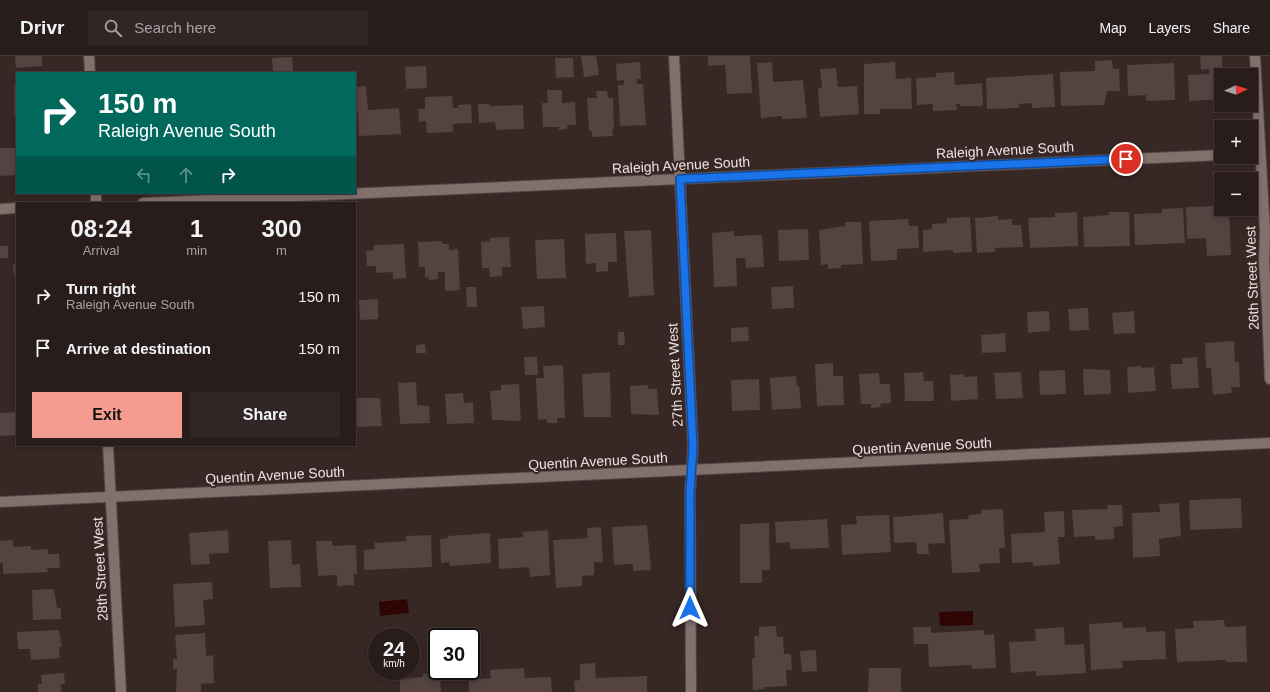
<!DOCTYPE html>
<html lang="en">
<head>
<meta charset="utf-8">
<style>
  :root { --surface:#291d1c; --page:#312625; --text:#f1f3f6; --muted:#a5a2a3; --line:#453b3b; --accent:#f59c91 }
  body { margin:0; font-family:Arial,sans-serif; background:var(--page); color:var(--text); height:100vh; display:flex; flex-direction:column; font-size:15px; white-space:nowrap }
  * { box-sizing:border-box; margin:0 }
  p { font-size:13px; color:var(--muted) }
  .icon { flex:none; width:22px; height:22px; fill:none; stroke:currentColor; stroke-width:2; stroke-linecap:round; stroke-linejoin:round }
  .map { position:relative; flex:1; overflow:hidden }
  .side { position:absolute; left:16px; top:146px; width:340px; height:244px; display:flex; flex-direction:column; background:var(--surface); border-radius:0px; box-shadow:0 2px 6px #0003,0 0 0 1px var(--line) }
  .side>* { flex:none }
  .top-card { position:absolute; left:16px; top:16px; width:340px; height:122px; border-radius:0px; box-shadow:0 2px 6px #0003,0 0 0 1px var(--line); background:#00695c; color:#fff; overflow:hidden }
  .needle { width:26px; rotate:87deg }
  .fabs { position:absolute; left:1214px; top:12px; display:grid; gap:8px }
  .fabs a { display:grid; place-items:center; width:44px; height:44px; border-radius:0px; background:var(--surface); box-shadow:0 2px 6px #0003,0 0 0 1px var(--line); font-size:20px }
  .speed { position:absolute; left:368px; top:572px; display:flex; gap:8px; font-size:20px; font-weight:700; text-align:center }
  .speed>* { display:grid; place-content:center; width:52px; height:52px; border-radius:50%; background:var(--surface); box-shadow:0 2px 6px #0003,0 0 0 1px var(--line); line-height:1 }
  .speed small { font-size:10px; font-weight:400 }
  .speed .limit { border:2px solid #111; border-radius:6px; background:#fff; color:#111 }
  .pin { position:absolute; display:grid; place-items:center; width:34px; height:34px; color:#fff; margin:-17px; border:2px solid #fff; border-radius:50%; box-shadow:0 1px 4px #0007 }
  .me { position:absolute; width:44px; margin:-22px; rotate:0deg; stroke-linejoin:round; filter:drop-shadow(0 0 3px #0008) }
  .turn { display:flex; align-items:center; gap:14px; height:84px; padding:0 16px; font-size:18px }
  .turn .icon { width:52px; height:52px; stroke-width:2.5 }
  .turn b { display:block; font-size:28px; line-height:34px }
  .lanes { display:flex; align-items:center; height:38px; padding:0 16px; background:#0003; justify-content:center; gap:20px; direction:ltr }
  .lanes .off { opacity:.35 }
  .eta { display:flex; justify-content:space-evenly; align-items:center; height:68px; text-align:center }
  .eta b { font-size:24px; font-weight:600; line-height:28px }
  .primary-button { display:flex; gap:8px; margin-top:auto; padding:8px 16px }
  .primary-button a { flex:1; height:46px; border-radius:0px; background:var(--accent); color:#111; font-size:16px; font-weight:600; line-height:46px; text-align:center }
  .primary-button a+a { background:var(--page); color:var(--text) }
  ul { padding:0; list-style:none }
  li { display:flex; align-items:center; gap:12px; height:52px; padding:0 16px }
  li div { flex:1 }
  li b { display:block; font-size:15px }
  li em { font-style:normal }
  header { display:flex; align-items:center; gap:24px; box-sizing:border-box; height:56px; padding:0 20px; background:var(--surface); border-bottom:1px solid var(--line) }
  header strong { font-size:19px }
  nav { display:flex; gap:22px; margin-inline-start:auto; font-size:14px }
  .search { width:280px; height:36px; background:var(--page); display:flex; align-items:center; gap:10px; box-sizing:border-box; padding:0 14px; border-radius:0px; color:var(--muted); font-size:15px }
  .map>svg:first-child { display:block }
</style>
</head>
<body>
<header>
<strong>Drivr</strong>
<div class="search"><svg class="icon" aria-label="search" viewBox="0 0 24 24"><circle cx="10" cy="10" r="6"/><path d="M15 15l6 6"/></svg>Search here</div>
<nav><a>Map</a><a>Layers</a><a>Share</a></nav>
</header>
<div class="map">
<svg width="1270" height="636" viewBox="0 0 1270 636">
  <rect width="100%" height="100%" fill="#372725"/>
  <path fill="#2f0504" d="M407 543 409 557 380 560 379 546Z
    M973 555V569L940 570 939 556Z"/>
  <path fill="#544340" d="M15 0H42V10L16 12Z
    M581 0H596L599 19 584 21Z
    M708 0H750L752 37 727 38 725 9 708 10Z
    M1200 0H1222L1223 19H1221V43L1189 45 1188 19 1209 18V13L1201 14Z
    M292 1 293 17H273L272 2Z
    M555 2H573L574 21 556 22Z
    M1112 4 1113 13H1119L1120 35H1107L1104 49 1061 50 1060 16 1095 15V5Z
    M640 6 641 23H637V28H643L646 69 620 70 618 29H624V24L617 25 616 8Z
    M772 6 773 26 803 24 807 62 782 63V60L761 62 757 7Z
    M895 6 896 23 911 22 912 53H880V58H864V8Z
    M1174 7 1175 44 1146 45V39L1128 40 1127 9Z
    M426 10 427 32 406 33 405 11Z
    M836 12 838 31 857 30 859 58 820 61 818 32H822L820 13Z
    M954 16 955 29 982 27 983 50H960V48H956L957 54 933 55V48L917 49 916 22 936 21V17Z
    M1053 18 1055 51 1032 52V47L1019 48V52L987 53 986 22Z
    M14 28H17V62H14Z
    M366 30 368 54 399 52 401 78 359 80 358 57H355V31Z
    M547 34H562V47L575 46 576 69H569L567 71V73L559 74V71H543L542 47H548Z
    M596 35H607L608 42H613L614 73H612L613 80 592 81V75H589L587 42H597Z
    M452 40 453 52H458V49L471 48 472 67 453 68V76L427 77 426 65 419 66 418 53H425V41Z
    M478 48H489V50L523 49 524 73 496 74 495 66 479 67Z
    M0 92H17V119L0 120Z
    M1221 150V153H1229L1231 199 1207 200 1206 182 1187 183 1186 151Z
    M1183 152 1185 187 1135 189 1134 158 1162 157V153Z
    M1077 156 1078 190 1030 192 1028 162 1055 161V157Z
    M1109 156H1129L1130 190 1084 191 1083 161 1109 159Z
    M998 160V164L1012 163V169H1021L1023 191 995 192V196L977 197 975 162Z
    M970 161 972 196 953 197V194L923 196V174L932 173V168L947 167V162Z
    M908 163 909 170H918L919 192 897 193V204L871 205 869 165Z
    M845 166H861L863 208 841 209V212L828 213V208L821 209 819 174 845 170Z
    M808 173 809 204 779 205 778 174Z
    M651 174 654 239 629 241 624 175Z
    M734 175V180L762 179 764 211 746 212 745 202H736L737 230 714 231 712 177Z
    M616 177 617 206H608V215L596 216V207L586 208 585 178Z
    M509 181 511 211H502V220L490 221 489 212H482L481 186 490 185V182Z
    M564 183 566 222 537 223 535 184Z
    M442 185V188H449V194L458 193 460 234 445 235V216H438V223L428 224 429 221 425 222V211H419L418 186Z
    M404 188 406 222 393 223V216L376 217V210H367L366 195 374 194V189Z
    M0 190H8V202H0Z
    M13 208H17V219H14Z
    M793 230 794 252 772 253 771 231Z
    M466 231H476L477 251H467Z
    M378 243V263L360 264 359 244Z
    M544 250 545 271 523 273 521 251Z
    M1088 252 1089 274 1070 275 1068 253Z
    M1049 255 1050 275 1028 277 1027 256Z
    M1134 255 1135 277 1114 278 1112 257Z
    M748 271 749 285 731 286V272Z
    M618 276H624L625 289H618Z
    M1005 277 1006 296 982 297 981 279Z
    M1234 285 1235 306H1239L1240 331H1231L1232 337 1213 339 1211 312H1206L1205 287Z
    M425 288 426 297H416V289Z
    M524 301H537L538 319H525Z
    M1197 301 1199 332 1172 333 1170 308H1183L1182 302Z
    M833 307V320H843L844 349 817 350 815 308Z
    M563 309 565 362H557V367H547V363L538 364 536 322H544L543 310Z
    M1141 310V312L1154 311 1156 335 1128 337 1127 311Z
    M1083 313 1110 314 1111 338 1084 339Z
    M1065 314 1066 338 1040 339 1039 315Z
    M610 316 611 361H584L582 318Z
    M923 316 924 325H933L934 345H905L904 317Z
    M1021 316 1023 342 996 343 994 317Z
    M879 317 880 328H890L891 347 880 348 881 351 871 352V348H861L859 318Z
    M964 318V321L977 320 978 343 951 345 950 319Z
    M796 320 797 330H799L801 352 772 354 770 322Z
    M759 323 760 354 732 355 731 324Z
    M416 326 417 349 429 350 430 367 400 368 398 327Z
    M519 328 521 365 492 364 490 335 501 334V329Z
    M648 329V333H657L659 359 631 358 630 330Z
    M463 337 464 347 473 346 474 367 447 368 445 338Z
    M355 342H380L382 370 355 371Z
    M17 356V379L0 380V357Z
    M1241 442 1242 472 1190 474 1189 444Z
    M1179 447 1181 480 1159 483 1160 500 1133 502 1132 457 1160 456 1159 448Z
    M1107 449H1122L1123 470 1114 471V483L1095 484V480L1074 481 1072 454 1108 453Z
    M1003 453 1005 492H999L1000 507 979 508 980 516 952 517 949 464 968 463 969 459 981 458V454Z
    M1064 455 1065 481H1058L1060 508 1033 510V506L1012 507 1011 478 1045 476 1044 456Z
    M943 457 945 487 928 488 929 498H917L916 486 894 487 893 461Z
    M889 459 891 496 842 499 841 469 857 468 856 460Z
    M827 463 829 492 790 493V486L776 487 775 466Z
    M769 467 770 514H762V527H740V468Z
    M647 469 651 514 633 515V508L614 509 612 471Z
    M601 471 603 506H594V519L582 520V530L556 532 553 484 588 482 587 472Z
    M228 474 229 497 209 498 210 508 191 509 189 477Z
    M548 474 550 519 530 521 529 511 499 513 498 483 524 481 522 476Z
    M490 477 491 507 450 510 449 506 441 507 440 483 448 482V480Z
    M431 479 432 511 364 514V494L375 493 374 487 406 485V480Z
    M13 484V491L31 490V494L48 493V498H59L60 512H47L48 516 3 518V507H0V485Z
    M291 484 292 509 300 508 301 531 270 532 268 485Z
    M316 485H332L333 490 356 489 357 518H354V529L337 530V519L318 520Z
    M212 526 213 543 203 544 205 569 175 571 173 528Z
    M54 533 57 552H61V563L33 564 32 534Z
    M1224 564 1225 571 1246 570 1247 606H1226L1225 604 1177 606 1175 573 1194 572 1193 565Z
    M1122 566 1123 572 1146 571V576L1165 575 1166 603 1122 605 1123 612 1091 614 1089 568Z
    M776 570 777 581H783L784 598H791L792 614H786L787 630 764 631V633L753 634 752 602H755L754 580H759V571Z
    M913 571H931V577L984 574V579L994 578 996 612 972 613V609L929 611 928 588H914Z
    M1064 571 1065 589 1084 588 1086 617 1036 620V615L1011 617 1009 586 1036 585 1035 573Z
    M59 574 62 591H59L60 602 31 604 30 593H18L17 576Z
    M205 577 206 600 213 599 214 627 201 628V636H176L177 613H173V603H177L175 579Z
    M816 594 817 615 802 616 800 595Z
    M595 607 596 622 647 620V636H575L574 625 580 624V608Z
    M524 612 525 622 551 621 552 636H469V624L491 622 490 614Z
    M869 612H901V636H868Z
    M64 617 65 628H61V636H38V628H42L41 619Z
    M440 617 441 636H400V623L423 621V618Z"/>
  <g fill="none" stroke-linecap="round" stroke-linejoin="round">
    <defs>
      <path id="minor" d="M89 0 90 17
        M674 0 693 391 690 436 691 636
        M1255 0 1265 176 1264 207 1267 251
        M96 137V147
        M143 147 1221 99
        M0 153 17 152
        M108 389 121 636
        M0 446 1270 387"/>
      <path id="tertiary" d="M1270 251H1267L1270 323"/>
    </defs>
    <use href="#minor" stroke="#534644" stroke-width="12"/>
    <use href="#tertiary" stroke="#534644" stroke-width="12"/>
    <use href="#minor" stroke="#82706d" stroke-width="10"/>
    <use href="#tertiary" stroke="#82706d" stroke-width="10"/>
  </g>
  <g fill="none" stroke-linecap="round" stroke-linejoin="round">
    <defs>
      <path id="route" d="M690 552V436L693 391 680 123 1126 103"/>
    </defs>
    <use href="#route" stroke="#114b97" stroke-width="10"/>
    <use href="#route" stroke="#1a73e8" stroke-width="7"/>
  </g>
  <g text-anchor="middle" stroke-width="4" stroke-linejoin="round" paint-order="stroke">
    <g font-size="14" fill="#ebe1df" stroke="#372725">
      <text transform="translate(1005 94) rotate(-3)" y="5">Raleigh Avenue South</text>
      <text transform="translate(681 109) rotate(-3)" y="5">Raleigh Avenue South</text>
      <text transform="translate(1252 222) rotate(-92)" y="5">26th Street West</text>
      <text transform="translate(675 319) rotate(-93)" y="5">27th Street West</text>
      <text transform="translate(922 390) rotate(-3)" y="5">Quentin Avenue South</text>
      <text transform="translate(598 405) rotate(-3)" y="5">Quentin Avenue South</text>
      <text transform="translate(275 419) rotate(-3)" y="5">Quentin Avenue South</text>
      <text transform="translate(100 513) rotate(-93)" y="5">28th Street West</text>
    </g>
  </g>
</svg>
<div class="fabs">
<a><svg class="needle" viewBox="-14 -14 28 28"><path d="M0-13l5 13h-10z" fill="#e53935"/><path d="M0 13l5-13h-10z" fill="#a5a2a3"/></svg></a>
<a>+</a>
<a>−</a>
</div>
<div class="speed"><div>24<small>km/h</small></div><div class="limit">30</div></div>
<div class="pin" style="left:1126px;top:103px;background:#d93025"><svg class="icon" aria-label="arrive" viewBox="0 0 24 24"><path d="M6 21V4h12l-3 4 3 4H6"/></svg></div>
<svg class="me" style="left:690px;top:552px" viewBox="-20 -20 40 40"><path d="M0-17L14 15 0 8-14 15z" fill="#1a73e8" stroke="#fff" stroke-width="4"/></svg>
<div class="top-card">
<div class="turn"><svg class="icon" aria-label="right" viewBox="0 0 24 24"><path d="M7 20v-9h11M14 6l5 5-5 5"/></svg><div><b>150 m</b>Raleigh Avenue South</div></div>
<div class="lanes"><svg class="icon off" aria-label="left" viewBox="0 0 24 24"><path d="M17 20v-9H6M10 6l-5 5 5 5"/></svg><svg class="icon off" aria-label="ahead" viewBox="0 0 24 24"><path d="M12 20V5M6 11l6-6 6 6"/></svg><svg class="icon" aria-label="right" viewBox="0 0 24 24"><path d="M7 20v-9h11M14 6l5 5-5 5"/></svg></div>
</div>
<section class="side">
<div class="eta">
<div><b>08:24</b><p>Arrival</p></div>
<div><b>1</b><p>min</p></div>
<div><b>300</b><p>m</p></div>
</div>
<ul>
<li><svg class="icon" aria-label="right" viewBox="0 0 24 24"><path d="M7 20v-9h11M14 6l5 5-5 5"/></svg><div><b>Turn right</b><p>Raleigh Avenue South</p></div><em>150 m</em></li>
<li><svg class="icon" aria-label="arrive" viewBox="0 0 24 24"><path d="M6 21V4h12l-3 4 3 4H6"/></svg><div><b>Arrive at destination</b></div><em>150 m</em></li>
</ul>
<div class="primary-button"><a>Exit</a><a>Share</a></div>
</section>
</div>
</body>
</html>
